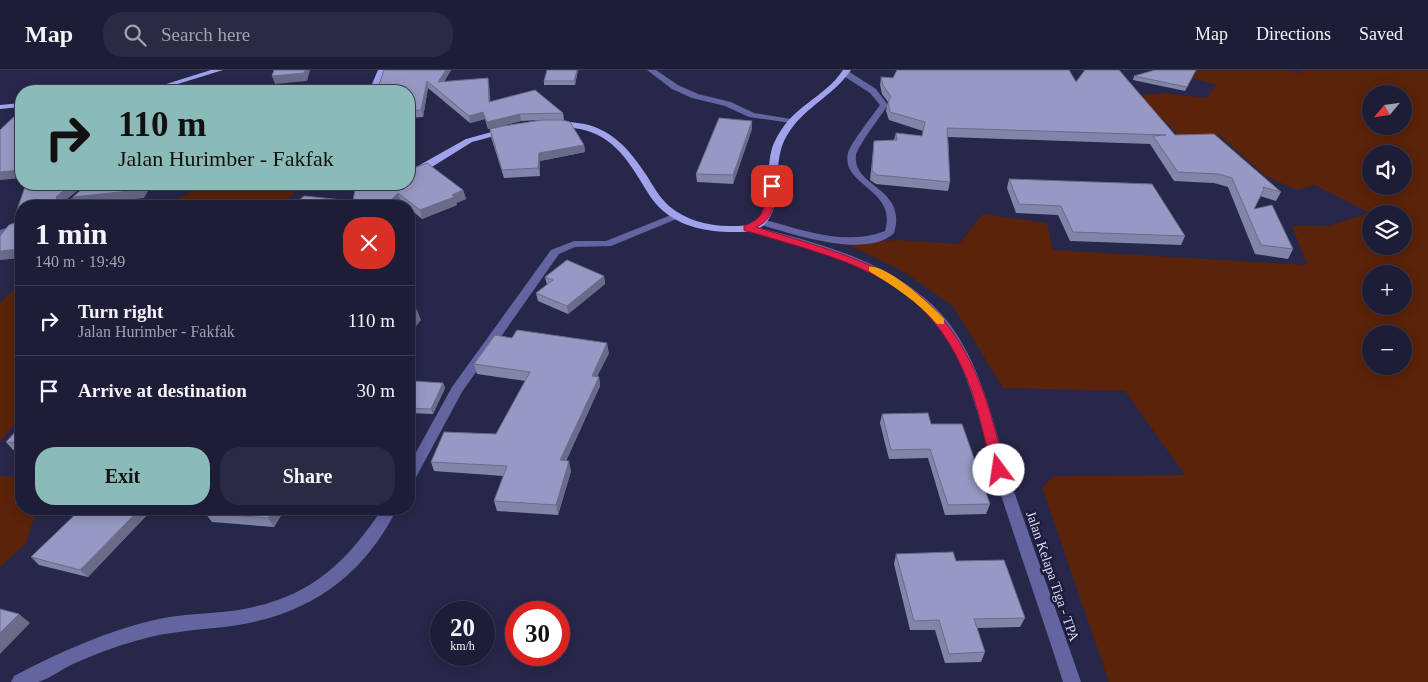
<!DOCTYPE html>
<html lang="en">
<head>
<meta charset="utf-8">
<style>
  :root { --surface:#1d1d38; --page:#2a2a43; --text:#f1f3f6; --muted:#a0a2ae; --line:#3b3b53; --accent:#8bbbb9 }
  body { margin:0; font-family:"Times New Roman",serif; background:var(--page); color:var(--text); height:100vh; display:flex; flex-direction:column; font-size:19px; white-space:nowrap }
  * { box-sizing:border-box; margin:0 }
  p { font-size:16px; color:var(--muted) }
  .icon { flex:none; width:28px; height:28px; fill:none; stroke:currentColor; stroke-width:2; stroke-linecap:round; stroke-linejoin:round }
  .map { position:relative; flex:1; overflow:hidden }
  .panel { position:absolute; left:15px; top:130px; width:400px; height:315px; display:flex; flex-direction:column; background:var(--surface); border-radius:20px; box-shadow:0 2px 12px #0003,0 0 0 1px var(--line) }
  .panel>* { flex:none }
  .banner { position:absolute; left:15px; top:15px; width:400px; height:105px; border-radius:20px; box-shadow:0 2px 12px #0003,0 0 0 1px var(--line); background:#8bbbb9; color:#111; overflow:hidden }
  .needle { width:32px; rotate:241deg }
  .fabs { position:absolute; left:1362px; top:15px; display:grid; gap:10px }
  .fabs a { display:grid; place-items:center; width:50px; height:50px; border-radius:50%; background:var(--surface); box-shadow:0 2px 12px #0003,0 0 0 1px var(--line); font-size:25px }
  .speed { position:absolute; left:430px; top:531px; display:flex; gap:10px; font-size:25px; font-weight:700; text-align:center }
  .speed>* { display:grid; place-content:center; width:65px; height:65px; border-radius:50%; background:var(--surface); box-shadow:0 2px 12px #0003,0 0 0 1px var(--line); line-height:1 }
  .speed small { font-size:12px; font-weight:400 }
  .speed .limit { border:8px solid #d22; background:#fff; color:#111 }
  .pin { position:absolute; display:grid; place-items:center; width:42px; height:42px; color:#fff; margin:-21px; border-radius:10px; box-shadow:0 2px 8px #0006 }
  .me { position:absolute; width:55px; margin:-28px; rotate:346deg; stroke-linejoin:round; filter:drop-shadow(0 0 4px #0008) }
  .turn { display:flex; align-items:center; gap:18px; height:105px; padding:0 20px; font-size:22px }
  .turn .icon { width:65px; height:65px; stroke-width:2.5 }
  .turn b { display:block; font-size:35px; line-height:42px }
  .round { display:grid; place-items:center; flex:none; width:52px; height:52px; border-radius:20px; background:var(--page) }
  .headline { display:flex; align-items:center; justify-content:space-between; height:85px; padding:0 20px }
  h1 { font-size:30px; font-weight:600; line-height:38px }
  .cta { display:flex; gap:10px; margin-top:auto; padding:10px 20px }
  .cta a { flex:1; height:58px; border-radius:20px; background:var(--accent); color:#111; font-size:20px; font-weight:600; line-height:58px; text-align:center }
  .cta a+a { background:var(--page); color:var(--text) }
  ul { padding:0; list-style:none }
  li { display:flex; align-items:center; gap:15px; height:70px; padding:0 20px; border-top:1px solid var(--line) }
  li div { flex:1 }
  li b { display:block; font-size:19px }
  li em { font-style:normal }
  header { display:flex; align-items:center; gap:30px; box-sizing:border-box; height:70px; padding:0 25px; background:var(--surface); border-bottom:1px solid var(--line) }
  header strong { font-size:24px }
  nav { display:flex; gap:28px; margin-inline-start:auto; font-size:18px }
  .search { width:350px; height:45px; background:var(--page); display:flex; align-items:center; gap:12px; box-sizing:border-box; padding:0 18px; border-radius:20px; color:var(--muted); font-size:19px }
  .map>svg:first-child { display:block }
</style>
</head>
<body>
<header>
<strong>Map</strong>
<div class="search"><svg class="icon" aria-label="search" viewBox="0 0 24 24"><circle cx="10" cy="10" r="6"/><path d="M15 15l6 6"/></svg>Search here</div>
<nav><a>Map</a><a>Directions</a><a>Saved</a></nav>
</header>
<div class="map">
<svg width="1428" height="612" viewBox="0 0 1428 612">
  <rect width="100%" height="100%" fill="#27274a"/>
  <path fill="#5b2309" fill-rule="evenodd" d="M1166 0H1285L1298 3 1304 0H1428V612H1109L1042 417 1054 406 1185 405 1125 321 1003 318 953 236 901 200 847 174 897 170 959 174 983 144 1047 153 1053 180 1307 195 1292 156H1327L1370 143 1315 115 1296 120 1266 106 1219 65H1179L1154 41 1117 28 1163 23 1207 28 1216 15ZM1371 24H1404V56H1371ZM1371 84H1404V116H1371ZM1371 144H1404V176H1371ZM1371 204H1404V236H1371ZM1371 264H1404V296H1371Z
    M207 114H303L281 136H162Z
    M21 212V346L0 372V233Z
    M0 406 21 407V439H36V442L26 473 0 497Z"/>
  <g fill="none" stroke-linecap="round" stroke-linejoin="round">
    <path fill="#6364a0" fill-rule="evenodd" d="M842 1H848L876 19 888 35C882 44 858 76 856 85 852 118 908 117 894 163 866 190 790 163 758 154L756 152 761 149C802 159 843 177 885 161 898 119 840 116 848 83 850 74 873 45 880 35L870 23 842 5Z"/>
    <path fill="#6364a0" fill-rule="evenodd" d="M647 0H656L678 15 698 24 731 32 754 43 791 49 795 51 791 53 749 47 725 36 692 28 672 19Z
      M162 15H168L174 21H166L161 17Z
      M89 114H99L73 136H62Z
      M676 143 679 144V148L611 176 575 177 559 184 462 322 414 411 409 412V395L452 317 551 180 574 171H606Z
      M21 153V159L0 166V160Z
      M747 155C809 170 877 187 927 230 983 278 993 361 1016 427 1037 489 1060 550 1081 612H1063C1043 549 1021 487 1001 425 980 361 971 283 920 235 873 192 804 175 743 160L742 158Z
      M382 439H397C362 508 308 545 232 556 200 560 169 561 139 570 116 576 93 585 71 595 61 600 49 609 38 612 30 612 19 612 11 612L14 606C60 582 108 560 159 549 182 544 207 544 231 541 304 531 342 499 382 439Z"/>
    <path fill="#a0a3ec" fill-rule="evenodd" d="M211 0H223L155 21H144Z
      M378 0H386L377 21H369Z
      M843 0H851C832 28 799 39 784 71 772 97 784 133 765 154 757 162 743 162 733 162 708 162 681 157 662 140 653 132 646 120 640 110 619 75 599 56 556 57L552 55C558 50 570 52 577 53 610 56 630 80 647 106 653 116 660 128 669 136 686 150 707 156 729 156 738 156 750 157 758 150 773 135 764 95 774 73 792 34 823 30 843 0Z
      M21 33V37L0 39V35Z
      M506 58H509V62L472 72 427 100 409 107V101L466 69Z"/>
  </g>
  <path fill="#8284a9" d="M384 0H451L444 12 489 14 490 31 563 43 564 50H549L584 75 585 82 540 91V106L504 108 491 67 490 59 539 50 521 51 488 59 485 49 470 53 428 18 423 47 409 48V21Z
    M578 0 575 15H544V11Z
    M1196 0 1185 21 1133 10 1134 6Z
    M881 7 893 8 1076 12 1281 122 1276 131 1260 126 1254 139 1293 179 1288 189 1255 184 1228 117 1214 113 1174 111 1150 74 948 67 950 112 948 121 876 114 870 110 874 71 894 70 896 63 922 66 923 61 889 50 886 41 888 32 882 24 880 15Z
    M752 51V59L733 114 697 112 696 104Z
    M1009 109 1185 166 1181 175 1070 171 1058 145 1016 143 1007 118Z
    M356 114 463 120 466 129 456 133 457 135 422 149 409 138V136H406L401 132 396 136H292L353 131Z
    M604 206 605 214 568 244 538 231 536 223 547 215 545 207Z
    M609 283 597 306 599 307 600 316 566 391 571 401 558 445 497 441 494 431 503 406 434 401 431 392 496 364 526 311 477 304 474 294Z
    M443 313 445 318 433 344 409 343V317Z
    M882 344 931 354 990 434 986 444 945 445 928 388 889 389 880 353Z
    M21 356V380H13L6 372Z
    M81 439H160L156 446 147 445 88 507 39 495 31 487Z
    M285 439 274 457 212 452 205 443Z
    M896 484 956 491 1025 548 1020 557 977 558 985 582 981 592 945 593 935 560H910L894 494Z"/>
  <path fill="#6a6b89" d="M305 0H310L307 11 275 14 272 6Z
    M446 0H451L439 19 438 12Z
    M577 0H578L575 15 574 11Z
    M488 8 489 14 491 38 489 32Z
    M427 11 428 18 423 47 421 40Z
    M483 42 485 49 470 53 469 46Z
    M520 44 521 51 488 59 487 52Z
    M752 51V59L733 114V105Z
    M584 75 585 82 540 91V106L538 98 539 83Z
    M21 100V108L0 110V102Z
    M72 114H86L66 130 70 136H61L56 127Z
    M143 114H152L144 128 78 135 73 127Z
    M463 120 466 129 456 133 457 135 422 149 420 140 452 125Z
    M398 123 401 132 396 136H385Z
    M21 179V188L0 190V181Z
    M604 206 605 214 568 244 567 236Z
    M417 240 421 250 409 265V251Z
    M607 273 609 283 593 315 592 306Z
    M599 307 600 316 562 400 560 390Z
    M443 313 445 318 433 344 431 339Z
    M569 391 571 401 558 445 556 435Z
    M140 439H142L147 445 88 507 80 500Z
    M150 439H160L156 446Z
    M274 439H285L274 457 268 448Z
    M19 544 30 553 0 584V563Z"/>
  <path fill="#9799c4" stroke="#6a6b89" d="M274 0H305L304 3 272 6Z
    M384 0H446L438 12 488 8 489 32 535 20 563 43 520 44 487 52 483 42 469 46 427 11 421 40 409 41V21H377Z
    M547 0H577L574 11H544Z
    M897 0H1069L1076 12 1085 0H1119L1175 65 1214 64 1281 122 1263 117 1264 119 1254 139 1272 135 1293 179 1261 175 1232 108 1219 104 1178 102 1153 66 1166 65 947 58 950 112 877 105 872 101 874 71 897 70 896 63 922 66 925 52 890 42 888 32 891 27 883 15 881 7 893 8Z
    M1155 0H1196L1187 17 1134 6Z
    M21 40V100L0 102V60Z
    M719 48 752 51 733 105 696 104Z
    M543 50H562L570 52 584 75 539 83 538 98 502 100 490 59 503 56Z
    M427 93 463 120 452 125 454 127 420 140 398 123 385 136H292L304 126 353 131 356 114H409V100Z
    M1009 109 1152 114 1185 166 1073 162 1061 136 1019 134Z
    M27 114H72L56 127 57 130H66L61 136H21V179L0 181V166L9 155 17 152 16 143 25 117Z
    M88 114H143L139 120 73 127Z
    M567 190 604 206 567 236 536 223 553 210 545 207Z
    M409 239 417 240 409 251Z
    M517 260 607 273 592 306 599 307 560 390 569 391 556 435 494 431 507 396 431 392 444 362 496 364 530 302 474 294 495 265 512 268Z
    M412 311 443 313 431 339 409 338V317Z
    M928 343 931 354H962L990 434 948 435 930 379 891 380 882 344Z
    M21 356V373L6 372Z
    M81 439H140L80 500 31 487Z
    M208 439H274L268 448 205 443Z
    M953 482 956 491 1004 490 1025 548 974 549 985 582 949 584 939 550 914 551 896 484Z
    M0 539 19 544 0 563Z"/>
  <path fill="#e11d48" stroke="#92132f" d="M769 114 776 116C774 133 774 150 756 157 862 190 938 203 982 319 992 345 998 373 1006 400L1004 403 999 405 993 400C985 373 980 345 971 319 929 204 848 192 744 160V156C771 145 760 136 769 114Z"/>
  <path fill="#f59e0b" d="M869 197C887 194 932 236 944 249V254H937C917 231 895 217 869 201Z"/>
  <g text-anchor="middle" stroke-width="5" stroke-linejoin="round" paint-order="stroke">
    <g font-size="14" fill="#dbddf4" stroke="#1e1d3f">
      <text transform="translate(1053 506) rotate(71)" y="5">Jalan Kelapa Tiga - TPA</text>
    </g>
  </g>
</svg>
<div class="fabs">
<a><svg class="needle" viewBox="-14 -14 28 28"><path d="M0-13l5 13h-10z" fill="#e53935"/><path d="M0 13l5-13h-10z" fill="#a0a2ae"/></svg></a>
<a><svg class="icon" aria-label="sound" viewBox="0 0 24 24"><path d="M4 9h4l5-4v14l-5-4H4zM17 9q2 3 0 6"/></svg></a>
<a><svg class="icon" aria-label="layers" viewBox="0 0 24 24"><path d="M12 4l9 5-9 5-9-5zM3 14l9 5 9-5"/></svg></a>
<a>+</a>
<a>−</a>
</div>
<div class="speed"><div>20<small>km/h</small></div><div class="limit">30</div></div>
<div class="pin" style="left:772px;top:116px;background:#d93025"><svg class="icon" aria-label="arrive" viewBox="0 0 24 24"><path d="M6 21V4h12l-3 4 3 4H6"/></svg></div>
<svg class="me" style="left:999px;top:400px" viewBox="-20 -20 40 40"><circle r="19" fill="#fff"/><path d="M0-13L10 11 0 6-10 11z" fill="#e11d48"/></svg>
<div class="banner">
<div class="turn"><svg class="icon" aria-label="right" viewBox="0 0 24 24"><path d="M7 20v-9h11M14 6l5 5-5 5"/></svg><div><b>110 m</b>Jalan Hurimber - Fakfak</div></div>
</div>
<section class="panel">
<div class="headline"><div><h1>1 min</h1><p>140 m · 19:49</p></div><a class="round" style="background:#d93025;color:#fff"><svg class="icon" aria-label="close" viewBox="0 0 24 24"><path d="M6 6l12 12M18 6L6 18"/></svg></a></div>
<ul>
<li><svg class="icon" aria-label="right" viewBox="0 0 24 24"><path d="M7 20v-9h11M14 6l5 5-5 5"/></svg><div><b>Turn right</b><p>Jalan Hurimber - Fakfak</p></div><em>110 m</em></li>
<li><svg class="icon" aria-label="arrive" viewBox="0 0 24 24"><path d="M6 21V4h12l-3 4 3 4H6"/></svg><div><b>Arrive at destination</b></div><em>30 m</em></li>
</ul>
<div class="cta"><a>Exit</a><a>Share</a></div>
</section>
</div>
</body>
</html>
